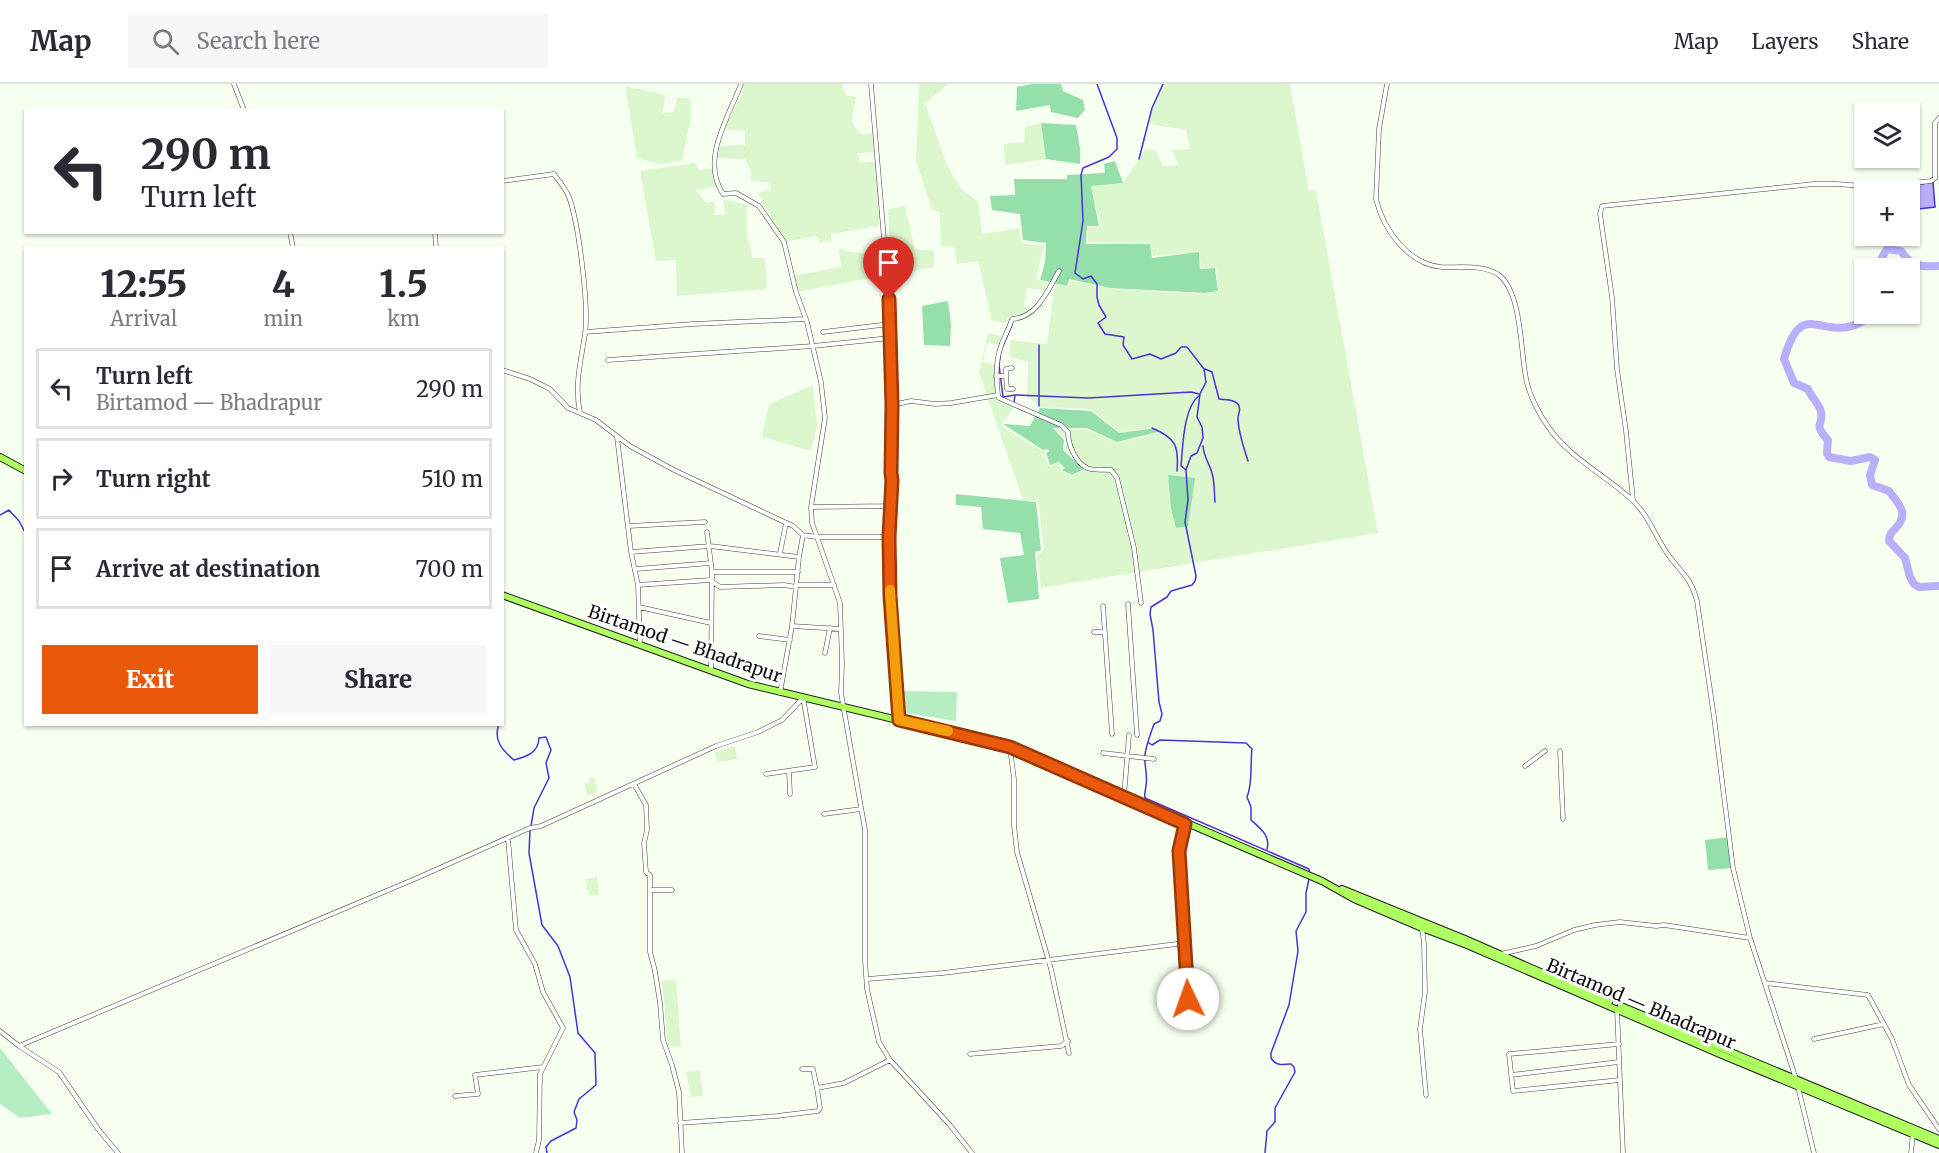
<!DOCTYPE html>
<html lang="en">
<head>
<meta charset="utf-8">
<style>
  :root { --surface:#fff; --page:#f7f7f7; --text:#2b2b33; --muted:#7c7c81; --line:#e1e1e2; --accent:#ea580c }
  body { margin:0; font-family:Merriweather,serif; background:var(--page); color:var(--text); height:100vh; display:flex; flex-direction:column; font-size:22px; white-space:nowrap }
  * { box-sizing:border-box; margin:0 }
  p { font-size:20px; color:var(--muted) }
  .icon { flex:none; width:33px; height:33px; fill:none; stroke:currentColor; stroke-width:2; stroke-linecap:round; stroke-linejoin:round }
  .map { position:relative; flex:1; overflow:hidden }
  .drawer { position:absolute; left:24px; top:162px; width:480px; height:480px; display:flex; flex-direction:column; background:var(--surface); border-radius:0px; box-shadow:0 2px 4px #0004 }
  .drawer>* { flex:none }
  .guide { position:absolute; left:24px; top:24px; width:480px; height:126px; border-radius:0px; box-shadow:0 2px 4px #0004; background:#fff; color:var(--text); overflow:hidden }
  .controls { position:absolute; left:1854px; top:18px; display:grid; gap:12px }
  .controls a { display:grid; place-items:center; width:66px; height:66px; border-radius:0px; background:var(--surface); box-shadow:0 2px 4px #0004; font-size:30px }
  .pin { position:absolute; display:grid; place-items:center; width:51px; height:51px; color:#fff; margin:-62px -26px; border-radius:50% 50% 50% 0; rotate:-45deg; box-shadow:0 0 6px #0007 }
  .pin .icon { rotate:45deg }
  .me { position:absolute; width:66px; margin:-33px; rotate:357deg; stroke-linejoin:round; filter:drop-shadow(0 0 4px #0008) }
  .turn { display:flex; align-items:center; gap:21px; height:126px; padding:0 18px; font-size:27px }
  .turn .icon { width:78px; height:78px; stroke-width:2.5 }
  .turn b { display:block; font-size:42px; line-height:51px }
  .eta { display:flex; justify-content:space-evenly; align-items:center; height:102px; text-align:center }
  .eta b { font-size:36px; font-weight:800; line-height:42px }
  .button { display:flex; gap:12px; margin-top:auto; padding:12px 18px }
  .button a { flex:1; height:69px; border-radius:0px; background:var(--accent); color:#fff; font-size:24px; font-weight:800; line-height:69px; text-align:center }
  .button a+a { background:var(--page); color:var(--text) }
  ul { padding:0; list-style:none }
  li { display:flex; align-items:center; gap:18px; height:81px; margin:0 12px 9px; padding:0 6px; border:3px solid var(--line); border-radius:0px }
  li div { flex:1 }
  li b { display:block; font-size:22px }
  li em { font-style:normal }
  header { display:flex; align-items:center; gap:36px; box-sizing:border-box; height:84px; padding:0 30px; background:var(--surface); border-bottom:2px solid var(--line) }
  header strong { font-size:28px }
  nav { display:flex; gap:33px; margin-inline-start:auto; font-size:21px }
  .search { width:420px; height:54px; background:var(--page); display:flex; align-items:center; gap:15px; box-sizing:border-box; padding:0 21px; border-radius:0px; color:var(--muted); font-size:22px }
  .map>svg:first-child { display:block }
</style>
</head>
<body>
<header>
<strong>Map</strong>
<div class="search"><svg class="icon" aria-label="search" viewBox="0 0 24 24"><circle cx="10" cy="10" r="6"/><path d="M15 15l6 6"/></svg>Search here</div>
<nav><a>Map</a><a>Layers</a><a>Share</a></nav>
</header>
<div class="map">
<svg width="1939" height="1069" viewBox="0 0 1939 1069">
  <rect width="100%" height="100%" fill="#f7fff0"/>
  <path fill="#dcf7cd" d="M743 0H842L846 11 856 13 852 37 856 45 862 50 874 49 876 68 858 69 860 79 877 77 882 126 878 142 831 150V157L820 159 817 152 784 158 758 109 771 106 770 99 751 96V87L745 75 715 74 716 62 745 61V47L724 45 742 10Z
    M919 0H949L925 19 947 81 962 106 978 117 982 150 1019 144 1022 159 1044 161 1036 195 1048 200 1044 206 1027 204 1024 223 1030 224 1025 230 1008 233 1006 239 992 237 978 177 957 180 954 163 941 162 940 128 932 126 916 77Z
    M1163 0H1290L1309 107 1316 106 1378 449 1041 504 1037 472 1044 466 1038 417 1023 416 979 289 988 249 1001 252 1000 261 987 259 983 278 994 281 997 317 1014 323 1001 342 1042 367H1046L1047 368 1044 369 1048 382 1058 379 1062 384 1061 386 1071 393 1085 385 1065 365 1066 355 1055 345H1087L1117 359 1159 349 1157 343 1119 348 1091 325 1041 323 1027 313 1028 278 1010 273V256L1047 260 1055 200 1068 203 1069 196 1110 205 1204 210 1219 207 1216 184H1201L1199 168 1153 172 1150 159 1088 158V143H1101L1091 102 1123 99 1146 64 1156 67 1163 82 1178 81 1172 66 1190 65 1186 46 1149 40 1152 24Z
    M625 2 665 11 663 29 674 28 677 13 691 15V34L682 77 660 80 637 74Z
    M1041 39 1046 75 1005 81 1004 60 1024 58 1025 43Z
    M695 79 699 86 715 84 718 102 696 106 706 119 714 117 715 131 725 130 723 115 747 121V152L753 174H765L767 205 677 212 676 176 656 177 640 87Z
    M905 122 915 165 934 167V183L891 191 888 125Z
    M839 165 864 170 870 182 882 180V192L796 208 792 192 841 183Z
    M813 301 817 343 811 367 762 353 769 320Z
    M735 662 737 675 717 678 715 668Z
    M594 693 598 708 588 712 584 699H589V694Z
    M597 793 599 811H589L585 795Z
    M676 895 681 964 668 961 662 897Z
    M700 987 703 1012 691 1013 686 988Z"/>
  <path fill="#b6edc3" d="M898 607 957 608 956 637 900 628Z
    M0 964 52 1030 20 1034 0 1020Z"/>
  <path fill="#94dfaa" d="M1032 0H1061L1063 7 1083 16 1085 26 1078 34 1051 28 1050 21 1016 27 1017 3Z
    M1041 39 1076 41 1080 64V80L1046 75Z
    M1115 77 1123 99 1091 102 1099 142H1087L1086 160H1150L1152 174 1199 168 1200 185 1215 184 1218 207 1205 209 1110 204 1069 195 1067 202 1040 196 1045 178 1046 159 1023 156 1020 130 992 126 990 112 1015 111 1014 95H1067V91L1105 89 1104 80Z
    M948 217 951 240 950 262 924 261 922 222Z
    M1040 324 1091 327 1119 349 1157 344 1158 348 1117 358 1087 344H1053L1064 356 1063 366 1084 385 1072 391 1062 386 1065 384 1059 378 1050 381 1046 369 1049 368 1048 365 1043 366 1003 340 1030 342Z
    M1168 391 1195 394 1188 442 1176 444 1171 424Z
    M956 410 1036 418 1041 466 1035 468 1039 515 1008 519 1000 474 1024 471 1020 449 983 445 981 423 956 421Z
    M1729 753 1733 784 1708 786 1705 756Z"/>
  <path fill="#b9b0fb" stroke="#4a32d7" stroke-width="1.5" d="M1933 98 1935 123 1910 126V106H1899L1898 103Z"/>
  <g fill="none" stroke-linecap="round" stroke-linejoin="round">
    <path stroke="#4a32d7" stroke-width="1.5" d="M1097 0 1117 54V65L1109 73 1083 84 1081 91 1083 137 1075 189 1083 195 1091 192 1097 200V213L1099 221 1106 233 1098 239 1105 250 1124 253 1123 261 1132 275 1150 270 1161 275 1176 269 1181 263H1187L1204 285 1206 298 1200 310 1197 333 1202 343 1203 354 1197 369 1191 372 1186 386 1188 416 1185 438 1196 492 1195 497 1192 501 1171 507 1167 513 1151 523 1150 530 1153 546 1159 618 1162 630 1160 637 1154 640C1151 649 1145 664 1145 672 1144 682 1148 690 1146 701 1146 706 1144 708 1145 714L1309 785 1310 791
      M1139 75 1152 24 1163 0
      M1003 262 1012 241
      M1001 266 999 281 1003 313 1015 311 1014 319
      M1205 285 1212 288 1219 315C1225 316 1234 315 1238 320 1242 326 1238 329 1238 334 1238 347 1244 365 1248 377
      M1015 311 1088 314 1191 308 1199 310
      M1039 322V261
      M1152 344C1176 354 1179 362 1177 387
      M1203 362C1204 374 1209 378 1212 389 1215 399 1214 409 1215 418
      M1186 386 1181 382C1183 362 1183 323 1200 311
      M0 431 9 426 19 437 26 450
      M499 640C493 656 502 666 514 676 528 672 538 669 539 654L546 653 551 666 546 679 549 694 534 724 531 742
      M1149 659 1152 661 1160 656 1246 659 1252 665C1250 681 1253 699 1247 713L1251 723V736C1260 744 1271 752 1267 765
      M530 746 529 769 542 841 558 862 570 893 578 949 595 969 596 1001 579 1015 574 1028 577 1036 576 1044 551 1057 546 1063 547 1069
      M1265 1069 1267 1047 1275 1038V1024L1295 988 1294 983 1291 980C1282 981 1276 982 1271 974V969L1289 921 1298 867 1296 847 1306 828V809L1309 795"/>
    <path stroke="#b9b0fb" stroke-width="8" d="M1876 184 1887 165 1901 167C1912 183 1921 183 1939 182
      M1866 230 1863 237C1822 261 1803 209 1784 275L1794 299 1808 305C1811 313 1820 321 1821 328 1824 341 1812 339 1828 356L1827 369 1829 373 1851 377 1870 373 1875 376 1870 391 1872 401 1889 407C1899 421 1910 429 1895 445 1891 449 1889 451 1889 457L1905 474 1910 493 1914 500 1919 503 1939 502"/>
    <defs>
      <path id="street" d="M234 0 244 26
        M741 0C729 33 700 75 723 110L736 109 759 122 784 158 796 208 807 238 821 298 825 334 811 423 812 439 817 453H889
        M871 0 889 215 892 321 891 389 893 396 889 453 890 512 899 636
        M1387 0 1379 45 1376 115C1383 145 1408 180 1441 183 1459 184 1484 180 1499 191 1523 210 1520 271 1527 299 1531 314 1540 332 1549 344 1570 374 1605 391 1631 415 1649 431 1655 453 1669 472 1683 491 1690 492 1697 517L1714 633 1733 784 1750 854 1796 995
        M502 97 554 90C559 97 566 105 569 113 579 141 589 222 585 250 581 276 574 302 580 328
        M290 148 293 164
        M435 148 436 164
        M1059 187C1048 206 1037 234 1012 235 1009 245 1004 253 1001 262 995 278 996 295 998 311L999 314 1061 341 1068 348C1068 360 1075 378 1087 384 1094 387 1103 385 1111 386L1117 394 1134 464 1141 519
        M585 248 693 240 805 235
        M823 248 890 240
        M608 276 813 262 890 254
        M502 286 530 295 550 305 568 324 596 336 630 362 674 386 793 442 803 451 817 453 840 519 842 579 841 609 865 746V876L867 905 879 958 890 976 949 1040 972 1069
        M996 292H1006V285L1012 284
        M1006 292 1007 305H1013
        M892 321 911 317 935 320 951 319 998 311
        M617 353 631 468
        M1633 416 1626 347 1617 285 1612 213 1600 130 1602 122 1814 100H1836L1877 103 1931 97 1935 94V39L1939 34
        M811 423 891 422
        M628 442 705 438
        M707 448 712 488 711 587
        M780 469 786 439
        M636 485 711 479
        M712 488H798
        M638 501 710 496 720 503 784 501 796 503
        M796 501H834
        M1128 520 1137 651
        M1103 522 1112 650
        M639 523 711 539
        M792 542 799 473 803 451
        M1094 548H1105
        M759 552 790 556
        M640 560 638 501 631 468 710 462 799 473
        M825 569 830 544
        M780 609 792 542 840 545
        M1010 664 1014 695V741L1017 768 1051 885 1069 969
        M1560 667 1563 735
        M1103 669 1154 675
        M1525 682 1545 667
        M789 687 790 710
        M766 690 815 683 803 613
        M634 700 646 721 647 746 644 759 646 788 650 791V868L655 887 660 919 663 956 672 981 679 1008 682 1069
        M1124 712 1129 651
        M824 730 861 725
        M1185 740 1179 767 1189 934
        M508 755 516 846 535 880 543 908 563 944 540 990 539 1056 536 1069
        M650 806H672
        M1422 845 1424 859 1425 908 1420 945 1426 1011
        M1501 870 1536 862 1574 846 1595 841 1620 838 1656 842 1664 841 1750 854
        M867 895 943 889 1185 859
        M1765 899 1868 911 1892 955 1909 1001 1939 1045
        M1617 925 1623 1069
        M0 947 19 962 417 794 530 744 541 742 716 662 758 648 782 636 803 614
        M1814 955 1884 940
        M1619 960 1509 970 1513 1007 1620 996
        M19 962 59 988 98 1045 118 1069
        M970 970 1061 962 1068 957
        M802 985H813L817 1004
        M1511 991 1619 978
        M1798 1003 1814 1069
        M455 1012 478 1010 475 991 543 983
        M680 1039 777 1032 818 1027 820 1024 817 1004 844 999 890 976
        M1911 1069 1913 1049"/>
      <path id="primary" d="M0 373 26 387
        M502 511 748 600 1010 663 1322 797 1354 815 1422 844 1467 861 1722 971 1939 1061
        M1342 805 1465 855 1609 918
        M1621 922 1939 1055"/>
    </defs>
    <use href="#street" stroke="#414141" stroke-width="5"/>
    <use href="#primary" stroke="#1f1f1f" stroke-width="8"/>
    <use href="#street" stroke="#fff" stroke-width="4"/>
    <use href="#primary" stroke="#afff60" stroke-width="6"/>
  </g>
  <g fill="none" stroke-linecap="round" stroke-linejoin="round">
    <defs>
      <path id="route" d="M889 215 892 321 891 389 892 396 889 453 890 512 899 636 1010 663 1185 740 1179 767 1188 915"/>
    </defs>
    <use href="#route" stroke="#983908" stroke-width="15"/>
    <use href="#route" stroke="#ea580c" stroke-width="10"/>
    <path stroke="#f59e0b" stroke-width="10" d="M890 506 899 636 948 647"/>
  </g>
  <g text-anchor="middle" stroke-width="6" stroke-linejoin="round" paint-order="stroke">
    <g font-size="18" fill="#0e0e0e" stroke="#fff">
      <text transform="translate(685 560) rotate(19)" y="6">Birtamod — Bhadrapur</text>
      <text transform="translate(1641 920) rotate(23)" y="6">Birtamod — Bhadrapur</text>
    </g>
  </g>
</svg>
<div class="controls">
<a><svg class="icon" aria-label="layers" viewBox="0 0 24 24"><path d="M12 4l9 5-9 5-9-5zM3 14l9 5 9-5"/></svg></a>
<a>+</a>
<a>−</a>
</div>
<div class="pin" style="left:889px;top:215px;background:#d93025"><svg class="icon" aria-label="arrive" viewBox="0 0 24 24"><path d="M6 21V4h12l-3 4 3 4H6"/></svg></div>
<svg class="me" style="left:1188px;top:915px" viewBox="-20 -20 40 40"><circle r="19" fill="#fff"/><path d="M0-13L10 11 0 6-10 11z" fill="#ea580c"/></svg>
<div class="guide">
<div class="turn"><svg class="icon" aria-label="left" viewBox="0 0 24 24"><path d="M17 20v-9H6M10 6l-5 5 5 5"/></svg><div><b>290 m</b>Turn left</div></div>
</div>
<section class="drawer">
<div class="eta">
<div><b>12:55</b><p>Arrival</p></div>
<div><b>4</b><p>min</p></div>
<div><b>1.5</b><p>km</p></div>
</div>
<ul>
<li><svg class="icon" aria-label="left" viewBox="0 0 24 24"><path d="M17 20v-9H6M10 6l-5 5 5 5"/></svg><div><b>Turn left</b><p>Birtamod — Bhadrapur</p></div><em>290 m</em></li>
<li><svg class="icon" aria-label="right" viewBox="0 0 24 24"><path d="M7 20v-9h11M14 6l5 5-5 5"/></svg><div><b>Turn right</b></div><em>510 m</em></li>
<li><svg class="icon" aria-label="arrive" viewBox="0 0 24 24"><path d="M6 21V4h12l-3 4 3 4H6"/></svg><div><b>Arrive at destination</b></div><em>700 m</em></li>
</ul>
<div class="button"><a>Exit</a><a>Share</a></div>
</section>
</div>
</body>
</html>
